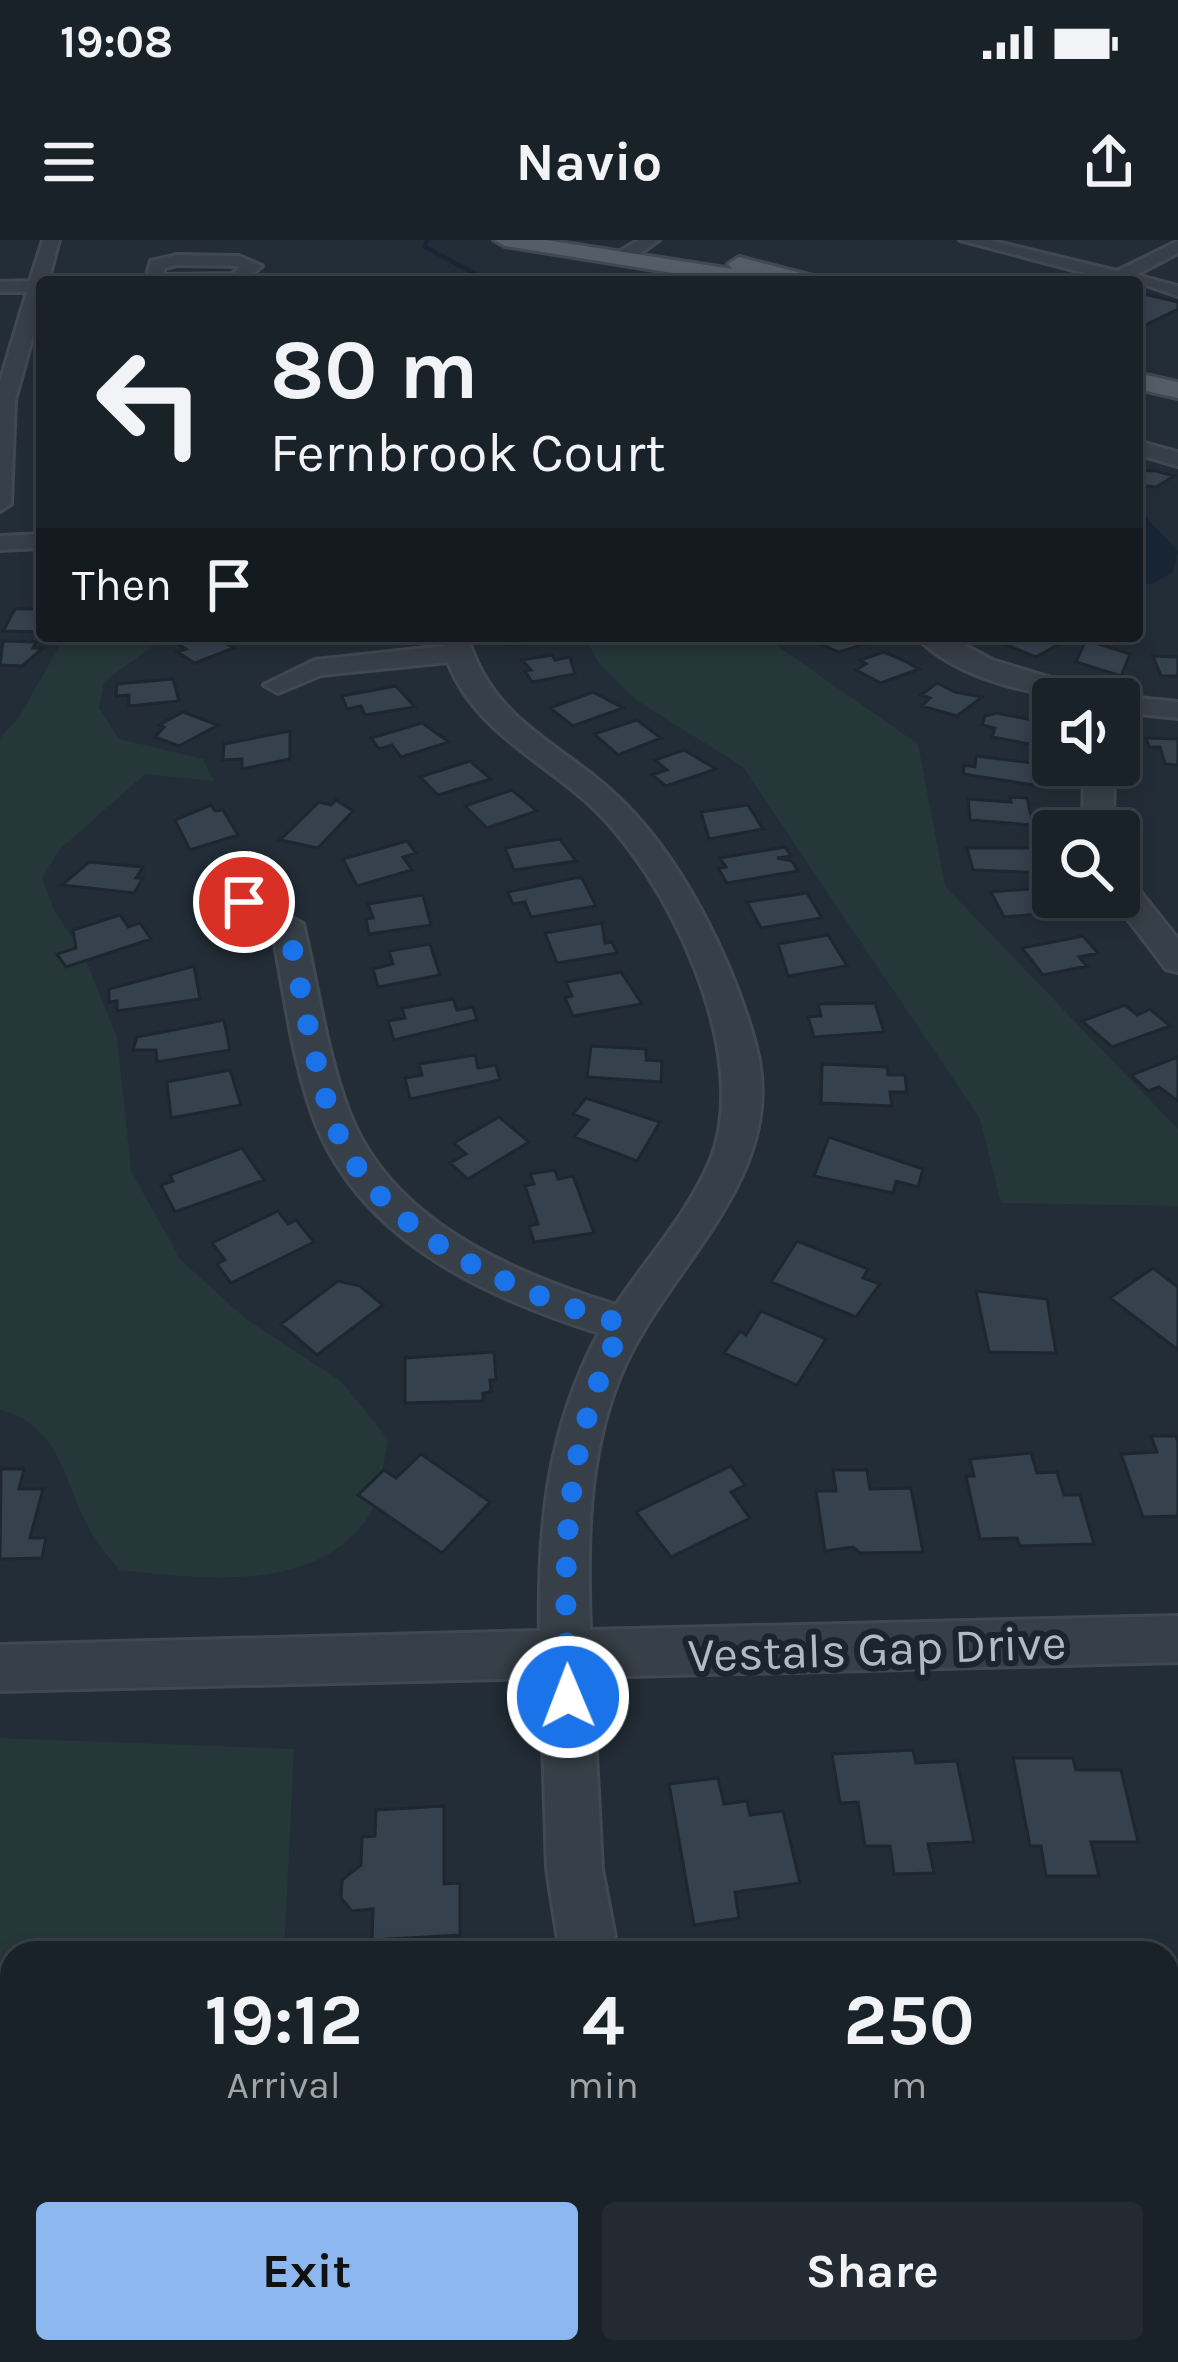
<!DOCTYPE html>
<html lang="en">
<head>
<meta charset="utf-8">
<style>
  :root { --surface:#1a2229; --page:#232a31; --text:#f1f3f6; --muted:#9fa4a8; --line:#383f46; --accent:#8cb8ef }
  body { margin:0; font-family:Karla,sans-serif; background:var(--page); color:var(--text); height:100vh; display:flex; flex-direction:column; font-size:45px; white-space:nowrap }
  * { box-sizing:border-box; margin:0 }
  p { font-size:39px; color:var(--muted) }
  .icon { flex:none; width:66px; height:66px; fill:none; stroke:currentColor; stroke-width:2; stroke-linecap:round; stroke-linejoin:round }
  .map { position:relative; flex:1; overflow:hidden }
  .drawer { position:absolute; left:0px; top:1701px; width:1179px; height:423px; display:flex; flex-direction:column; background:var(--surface); border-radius:36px 36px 0 0; box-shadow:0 6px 18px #0003,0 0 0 3px var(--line) }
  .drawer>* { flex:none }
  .banner { position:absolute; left:36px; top:36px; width:1107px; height:366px; border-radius:12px; box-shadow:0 6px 18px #0003,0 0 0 3px var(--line); background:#1a2229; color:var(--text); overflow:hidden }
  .buttons { position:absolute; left:1032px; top:438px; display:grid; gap:24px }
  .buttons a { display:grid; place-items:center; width:108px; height:108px; border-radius:12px; background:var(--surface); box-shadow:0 6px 18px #0003,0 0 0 3px var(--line); font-size:60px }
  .pin { position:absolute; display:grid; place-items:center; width:102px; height:102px; color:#fff; margin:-51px; border:6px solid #fff; border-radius:50%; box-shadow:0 3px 12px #0007 }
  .me { position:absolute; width:132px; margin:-66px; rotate:359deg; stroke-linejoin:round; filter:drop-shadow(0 0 9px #0008) }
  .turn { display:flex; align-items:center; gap:42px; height:252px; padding:0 36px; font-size:54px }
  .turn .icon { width:156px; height:156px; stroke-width:2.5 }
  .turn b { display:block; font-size:84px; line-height:102px }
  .then { display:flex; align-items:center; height:114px; padding:0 36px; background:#0003; gap:24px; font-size:45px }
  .eta { display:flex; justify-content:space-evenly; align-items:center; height:204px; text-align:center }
  .eta b { font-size:72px; font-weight:700; line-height:84px }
  .action { display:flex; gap:24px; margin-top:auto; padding:24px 36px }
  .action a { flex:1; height:138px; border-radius:12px; background:var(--accent); color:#111; font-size:48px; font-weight:700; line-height:138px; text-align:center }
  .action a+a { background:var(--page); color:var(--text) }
  .status { display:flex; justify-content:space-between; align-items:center; height:84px; padding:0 60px; background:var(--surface); direction:ltr }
  .status svg { height:33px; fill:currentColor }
  header { display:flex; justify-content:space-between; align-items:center; height:156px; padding:0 36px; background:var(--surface); font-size:54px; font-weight:700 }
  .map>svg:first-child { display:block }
</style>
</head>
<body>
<div class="status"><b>19:08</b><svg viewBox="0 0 49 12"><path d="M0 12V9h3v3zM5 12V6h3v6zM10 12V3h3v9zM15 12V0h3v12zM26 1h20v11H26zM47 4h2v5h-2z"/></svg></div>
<header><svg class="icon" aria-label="menu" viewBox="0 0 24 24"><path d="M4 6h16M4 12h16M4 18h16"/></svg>Navio<svg class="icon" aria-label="share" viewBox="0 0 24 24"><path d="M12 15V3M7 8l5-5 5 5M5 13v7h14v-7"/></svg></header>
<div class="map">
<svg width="1178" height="2122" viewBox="0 0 1178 2122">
  <rect width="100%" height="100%" fill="#232d37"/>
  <path fill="#253739" d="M65 396H166L104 442 99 468 119 499 203 519 214 541 145 534 59 610 42 639 55 672 84 716 117 797 131 931 181 1020 247 1080 341 1141 388 1199C383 1221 381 1260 367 1279 312 1355 201 1338 119 1330 109 1317 98 1304 90 1290 66 1248 60 1183 0 1170V498L19 477Z
    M585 396H763L918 504 945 646 1178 889V966L1001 963 980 879 743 527 636 460 598 422Z
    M0 1498 294 1509 284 1713H12V1860L0 1857Z
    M188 2112H434L440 2122H190Z"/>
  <path fill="#182534" d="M1137 268 1178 311 1173 332 1152 344H1137Z"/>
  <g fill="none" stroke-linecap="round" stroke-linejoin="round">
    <path stroke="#182534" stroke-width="4.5" d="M427 0 425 7 491 42
      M37 162H42"/>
  </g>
  <path fill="#36414e" stroke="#1e262f" stroke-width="3" d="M1144 54 1178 62V69L1137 89V58Z
    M1137 230 1156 231 1174 236 1156 247 1137 245Z
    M15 369H42V392L3 391Z
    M212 396 234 408 195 423 177 412 186 409 178 404 183 397Z
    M503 396H557L559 401 506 405Z
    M868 396 875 401 839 412 814 401Z
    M1009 396H1073L1036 417 999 402Z
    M1086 400 1130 414 1121 436 1076 422Z
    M3 401 36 402 33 408H43L22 426 0 425Z
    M884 412 903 420 919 429 881 443 856 430 866 424 860 420Z
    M552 415 555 420 570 417 575 434 532 442 525 431 531 430 522 420Z
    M1153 416 1178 417V436H1161Z
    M173 439 179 461 129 466V455L116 456 117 444Z
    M937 443 955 452 982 457 957 476 922 466 930 458 921 455Z
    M396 446 415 467 365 475 361 466 347 469 342 456Z
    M593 452 623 468 573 486 550 468Z
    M183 472 218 485 179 506 155 497 164 487 159 485Z
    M997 473 1038 481 1034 492 1045 494 1041 506 992 497 995 488 982 485 985 476Z
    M637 480 661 498 618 515 594 494Z
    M422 483 449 502 401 517 392 505 379 509 371 498Z
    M290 491V519L242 529V519L223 520 224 504Z
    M1146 498 1178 499V525L1165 524 1160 507H1149Z
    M684 510 716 529 666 546 652 535 667 530 655 520Z
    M976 516 1033 523V545L963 534 964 525 975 527Z
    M470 521 491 539 438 555 420 537Z
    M512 550 537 571 487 588 465 566Z
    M1010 557 1027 558 1033 585 970 580 968 559 1011 562Z
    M336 560 353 571 318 608 280 600 319 562 331 565Z
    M211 565 215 571 223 570 238 595 190 610 175 580Z
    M748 565 763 589 709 599 701 572Z
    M560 599 576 621 514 630 505 608Z
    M407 601 416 613 403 617 412 630 357 646 343 619Z
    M785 607 791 616 777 618 792 621 798 631 727 643 718 628 726 627 720 618Z
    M967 608H1039L1049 633 973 630Z
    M89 622 143 627 136 638H143L134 653 62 645Z
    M575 638H582L596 666 531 677 525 662 513 664 508 652Z
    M1053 647 1063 672 1004 677 991 652Z
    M807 653 822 678 761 688 747 662Z
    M423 655 431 685 369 694 366 679 373 678 368 664Z
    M120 675 128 687 140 683 151 699 66 727 57 714 76 708 73 690Z
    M602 683 605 703 612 702 617 713 557 723 545 693Z
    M828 695 847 726 788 736 778 704Z
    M1083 696 1098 713 1079 717 1087 726 1043 735 1022 708Z
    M430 704 440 735 378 747 373 729 393 724 389 711Z
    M194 726 200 759 117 771V761L109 762V749Z
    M621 732 642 764 573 776 565 758 572 756 566 742Z
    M453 759 457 770 473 767 477 780 394 800 388 781 405 778 402 768Z
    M875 763 884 792 814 797 808 777 821 776 818 764Z
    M1125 765 1137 775 1150 769 1170 786 1112 807 1082 781Z
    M224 780 230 810 157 822 156 810H133L137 797Z
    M591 806 646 809V820L662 821 661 842 587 837Z
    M475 815 478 828 496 825 500 840 410 859 405 838 422 835 419 824Z
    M1178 817V861L1159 847 1148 851 1131 835Z
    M822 824 887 827 888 835H905L907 852H890L892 866 821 863Z
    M230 830 241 865 171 878 167 842Z
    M586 858 660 882 637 921 574 897 588 880 573 874Z
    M499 877 529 902 468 939 450 923 466 914 454 903Z
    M829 897 923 929 918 947 896 941 893 953 814 936Z
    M242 908 264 940 175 972 161 945 173 941 170 935Z
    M555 930 558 939 573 936 594 993 534 1002 529 986 538 984 525 946 534 944 530 934Z
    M278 971 288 984 296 980 314 1002 231 1043 217 1024 225 1020 212 1003Z
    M797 1001 868 1029 863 1038 880 1044 856 1077 771 1042Z
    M1153 1028 1178 1047V1110L1110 1058Z
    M338 1041 360 1046 383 1065 317 1115 281 1084Z
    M976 1051 1047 1059 1056 1113 989 1112Z
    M761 1071 826 1099 797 1145 724 1113 740 1091 746 1095Z
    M494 1112 496 1140H490L491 1152 483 1153V1161L405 1163V1118Z
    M1151 1196H1176L1178 1202V1276L1143 1277 1121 1214 1157 1212Z
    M1031 1213 1037 1233 1057 1232 1064 1255H1080L1094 1304 1020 1306 1017 1298 980 1299 966 1236H974L970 1219Z
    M421 1214 490 1262 442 1313 358 1255 384 1230 396 1238Z
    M731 1226 745 1245 731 1252 750 1278 671 1317 636 1272Z
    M1 1229H24L19 1249H43L30 1298H46L42 1318 0 1319Z
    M833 1230H867L870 1249 911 1248 923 1312 860 1313 853 1307 825 1311 816 1251H836Z
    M913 1510 916 1523 957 1521 974 1602 928 1604 934 1633 894 1634 890 1606H865L858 1562 840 1563 832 1514Z
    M1013 1518H1073L1076 1530H1121L1138 1602H1091L1099 1636H1046L1041 1606H1030Z
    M718 1538 724 1564 747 1561 750 1575 783 1571 800 1643 735 1652 739 1678 694 1685 669 1544Z
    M444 1566V1644L460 1643V1695L372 1700 373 1669 352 1671 341 1658 342 1640 361 1625 362 1597 375 1596 376 1570Z
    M1167 1835 1172 1842 1178 1837V2002L1170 2009Z
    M0 1954 11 1958 12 2112H90L89 2122H0Z
    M476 2112H536L522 2122H480Z
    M1021 2112H1084L1076 2122H1025Z"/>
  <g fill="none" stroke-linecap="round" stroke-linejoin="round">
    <defs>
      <path id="minor" d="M43 0H59L48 42H42V63L15 160 11 264 0 271V142L27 52H0V42L30 41Z
        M639 0H659L632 19H620V11Z
        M960 0H989L1117 31 1178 1V13L1136 35 1178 46V56L1137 42H1101L1104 38Z
        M177 15 239 16 262 26 243 42H145L151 21ZM177 25 237 26 240 27 232 34 163 35 165 28Z
        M1137 201 1178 212V226L1137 214Z
        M42 294V308L0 310V296Z
        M441 396H467C494 486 565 503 625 564 685 624 733 723 755 803 793 938 663 1027 619 1139 587 1219 587 1305 590 1390L1178 1376V1422L592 1437 602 1629 618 1713H560L547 1629 541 1438 0 1451V1405L540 1391C538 1285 548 1188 599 1093 480 1055 354 997 311 870 291 812 284 749 272 689L228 662 244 652 303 684C318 746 326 813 349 872 391 981 512 1033 616 1065 648 1017 689 973 711 919 753 814 668 635 588 563 538 518 474 489 448 422L321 435 278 453 264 445 315 420 444 406Z
        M916 396H948L992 420 1101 453 1105 459C1046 459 957 441 916 396Z
        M1119 456 1178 462V478L1119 472V459H1109Z
        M1084 525H1114L1113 591H1083Z
        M1119 636 1130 639 1178 699V732L1166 729 1111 657H1119Z
        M770 2112H844L848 2122H775Z"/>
      <path id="major" d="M494 0H546L732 29 728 24 739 17 836 42H729L505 6Z
        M1137 133 1178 142V158L1137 149Z"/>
    </defs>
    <use href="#minor" stroke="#404851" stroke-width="6"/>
    <use href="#major" stroke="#404851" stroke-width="6"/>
    <use href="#minor" fill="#373f48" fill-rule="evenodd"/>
    <use href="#major" fill="#555e68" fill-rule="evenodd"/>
  </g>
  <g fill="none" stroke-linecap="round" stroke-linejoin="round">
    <path stroke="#1a73e8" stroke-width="21" stroke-dasharray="0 37.8" d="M244 662 287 684C301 746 311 812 330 872 368 993 513 1052 623 1084 559 1217 564 1314 568 1457"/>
  </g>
  <g text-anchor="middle" stroke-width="12" stroke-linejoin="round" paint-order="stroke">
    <g font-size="48" fill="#b1bac4" stroke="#1c242d">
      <text transform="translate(877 1408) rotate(-2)" y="17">Vestals Gap Drive</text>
    </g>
  </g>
</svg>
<div class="buttons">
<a><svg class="icon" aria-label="sound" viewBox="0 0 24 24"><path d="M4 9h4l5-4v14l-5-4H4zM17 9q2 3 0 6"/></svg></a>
<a><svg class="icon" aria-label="search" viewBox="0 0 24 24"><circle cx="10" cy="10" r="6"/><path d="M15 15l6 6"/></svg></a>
</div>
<div class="pin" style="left:244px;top:662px;background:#d93025"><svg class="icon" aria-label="arrive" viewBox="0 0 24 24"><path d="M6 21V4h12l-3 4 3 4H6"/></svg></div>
<svg class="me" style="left:568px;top:1457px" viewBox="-20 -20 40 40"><circle r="17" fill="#1a73e8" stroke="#fff" stroke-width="3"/><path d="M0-11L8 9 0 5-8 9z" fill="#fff"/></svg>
<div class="banner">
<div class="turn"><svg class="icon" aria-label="left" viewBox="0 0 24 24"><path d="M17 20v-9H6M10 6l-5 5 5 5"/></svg><div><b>80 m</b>Fernbrook Court</div></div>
<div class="then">Then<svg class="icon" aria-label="arrive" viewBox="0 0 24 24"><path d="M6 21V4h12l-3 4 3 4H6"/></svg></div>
</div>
<section class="drawer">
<div class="eta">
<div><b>19:12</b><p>Arrival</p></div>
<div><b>4</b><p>min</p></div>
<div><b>250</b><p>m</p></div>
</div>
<div class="action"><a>Exit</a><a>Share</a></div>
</section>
</div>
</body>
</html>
